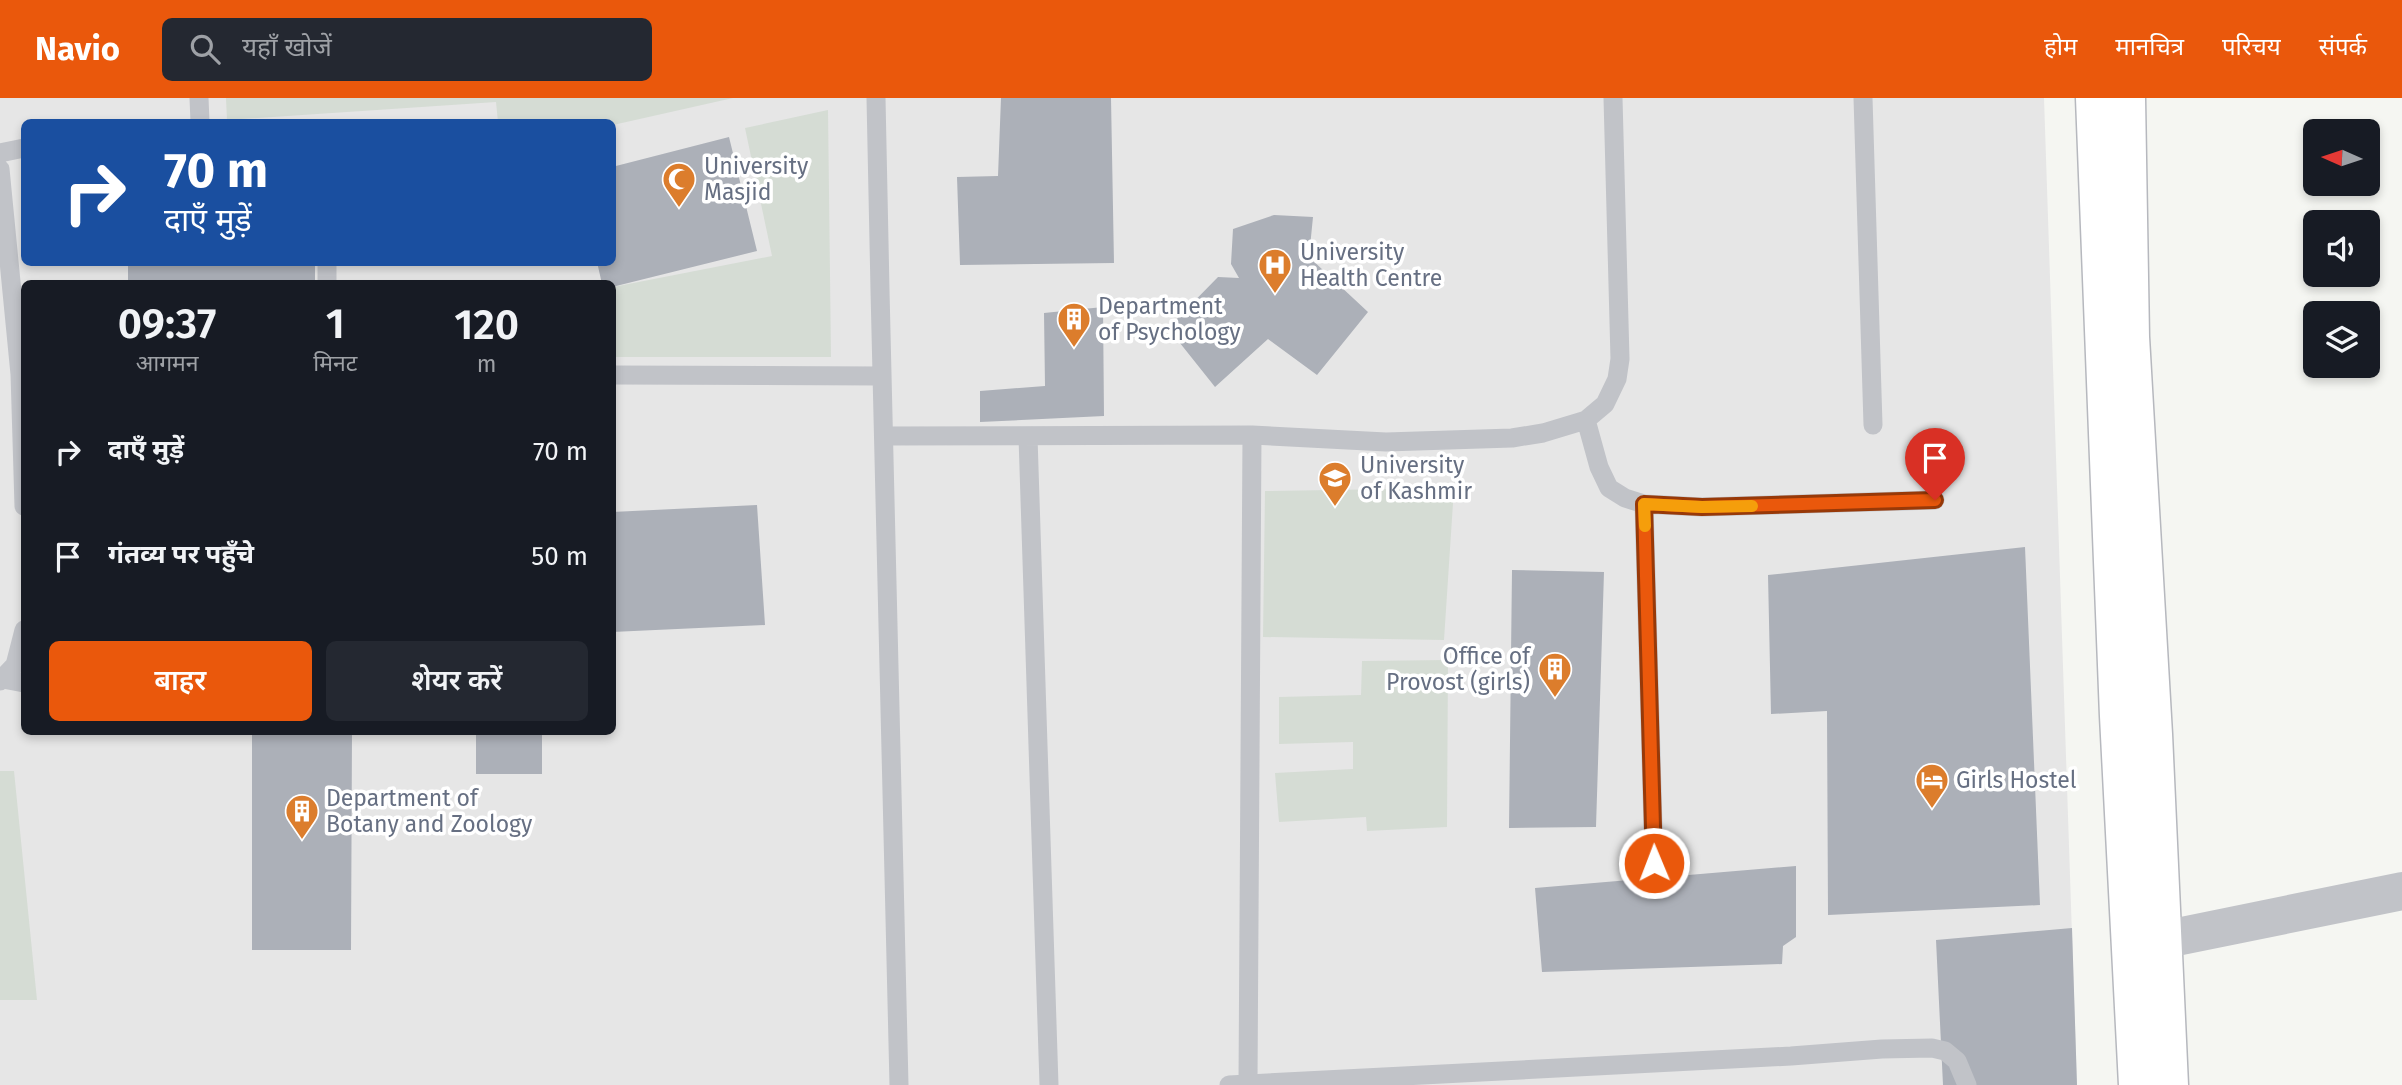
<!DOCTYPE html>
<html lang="hi">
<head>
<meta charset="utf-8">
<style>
  :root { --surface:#171b24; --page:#242831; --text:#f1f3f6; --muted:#9ea1a6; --accent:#ea580c }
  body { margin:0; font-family:"Fira Sans","Noto Sans Devanagari",sans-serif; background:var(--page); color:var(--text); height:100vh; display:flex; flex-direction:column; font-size:26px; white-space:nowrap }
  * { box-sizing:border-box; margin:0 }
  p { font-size:23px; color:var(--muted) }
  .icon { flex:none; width:38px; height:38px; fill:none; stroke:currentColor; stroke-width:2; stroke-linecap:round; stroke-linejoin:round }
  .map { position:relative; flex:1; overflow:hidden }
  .panel { position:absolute; left:21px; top:182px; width:595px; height:455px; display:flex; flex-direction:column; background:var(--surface); border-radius:10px; box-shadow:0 4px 10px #0003 }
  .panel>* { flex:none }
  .hud { position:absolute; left:21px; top:21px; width:595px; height:147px; border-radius:10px; box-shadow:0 4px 10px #0003; background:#1a4fa0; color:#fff; overflow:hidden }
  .needle { width:46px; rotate:273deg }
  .controls { position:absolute; left:2303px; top:21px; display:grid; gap:14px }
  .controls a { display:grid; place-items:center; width:77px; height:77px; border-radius:10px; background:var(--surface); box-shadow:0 4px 10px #0003; font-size:35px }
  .pin { position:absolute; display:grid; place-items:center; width:60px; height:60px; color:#fff; margin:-72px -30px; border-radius:50% 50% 50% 0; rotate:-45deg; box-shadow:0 0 7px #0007 }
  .pin .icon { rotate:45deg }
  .me { position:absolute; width:77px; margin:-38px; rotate:359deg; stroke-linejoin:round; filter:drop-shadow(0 0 5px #0008) }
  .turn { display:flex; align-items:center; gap:24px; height:147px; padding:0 28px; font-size:32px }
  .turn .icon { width:91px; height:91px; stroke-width:2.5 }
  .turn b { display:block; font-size:49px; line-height:60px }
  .eta { display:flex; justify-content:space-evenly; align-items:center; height:119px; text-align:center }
  .eta b { font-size:42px; font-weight:600; line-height:49px }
  .button { display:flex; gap:14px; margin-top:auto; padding:14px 28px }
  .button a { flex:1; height:80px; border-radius:10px; background:var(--accent); color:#fff; font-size:28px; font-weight:600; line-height:80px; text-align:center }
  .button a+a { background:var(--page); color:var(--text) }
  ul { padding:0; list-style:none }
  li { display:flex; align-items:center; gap:21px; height:105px; padding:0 28px }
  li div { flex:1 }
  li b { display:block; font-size:26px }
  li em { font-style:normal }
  header { display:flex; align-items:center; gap:42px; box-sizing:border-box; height:98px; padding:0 35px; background:var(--accent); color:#fff }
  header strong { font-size:33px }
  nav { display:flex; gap:38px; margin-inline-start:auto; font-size:24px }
  .search { width:490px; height:63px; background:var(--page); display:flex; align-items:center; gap:18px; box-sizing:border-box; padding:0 24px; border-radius:10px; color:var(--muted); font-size:26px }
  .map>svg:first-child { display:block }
</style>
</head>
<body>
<header>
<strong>Navio</strong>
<div class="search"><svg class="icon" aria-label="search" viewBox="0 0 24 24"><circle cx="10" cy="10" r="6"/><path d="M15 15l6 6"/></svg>यहाँ खोजें</div>
<nav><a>होम</a><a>मानचित्र</a><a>परिचय</a><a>संपर्क</a></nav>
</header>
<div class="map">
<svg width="2402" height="987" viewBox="0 0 2402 987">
  <rect width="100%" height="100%" fill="#f5f6f2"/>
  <path fill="#e6e6e6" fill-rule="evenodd" d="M0 0H2044L2077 987H0ZM24 24H612V164H24ZM24 186H612V634H24Z"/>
  <path fill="#d5dcd4" d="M226 0H733L613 27 612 24H498L496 4 227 22Z
    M828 12 831 259H613V189L772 158 745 30Z
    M1454 390 1444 542 1263 539 1265 393Z
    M1448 562 1447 729 1367 733 1366 719 1279 724 1275 675 1353 671V644L1279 646V599L1361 597 1362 563Z
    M0 673H14L37 902H0Z"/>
  <path fill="#acb0b8" d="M1001 0H1111L1114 165 960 167 957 79 998 78Z
    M729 39 757 153 612 189V186H602L597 164H612V69Z
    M1274 117 1313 119 1309 159 1368 214 1317 277 1268 241 1215 289 1168 230 1218 179 1239 180 1231 166 1233 131Z
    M128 164H315V186H128Z
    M1103 209 1104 318 980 324V293L1045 288 1044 215Z
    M757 407 765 527 612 534V414Z
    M2025 449 2040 807 1828 817 1827 613 1771 616 1768 477Z
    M1512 472 1604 474 1596 729 1509 730Z
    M252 634H352L351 852H252Z
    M476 634H542V676H476Z
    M1796 768V839L1783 848 1782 866 1542 874 1535 790Z
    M2072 830 2077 987H1943L1936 842Z"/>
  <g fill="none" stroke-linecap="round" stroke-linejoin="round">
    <defs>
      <path id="secondary" d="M2095 0 2119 618 2138 987
        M2126 0 2130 239 2153 636 2169 987"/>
    </defs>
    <use href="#secondary" stroke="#b6b8be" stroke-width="41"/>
    <path stroke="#c1c3c8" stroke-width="19" d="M199 0 200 24
      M876 0C883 329 889 658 899 987
      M1863 0 1873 327
      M0 55 24 50
      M0 71 20 276 24 408
      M327 164V186
      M612 277 882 278
      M1586 322 1599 369 1609 390 1625 400 1644 406 1702 409 1935 402
      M884 338 1252 337 1386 344 1512 340 1543 335 1586 322 1605 306 1617 281 1620 261 1613 0
      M1028 339 1049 987
      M1644 406 1654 765
      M3 581 24 585
      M0 583 15 567 24 532
      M1248 985 1252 337
      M1229 987 1791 958 1882 951 1932 950 1945 953 1957 963 1967 987"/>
    <path stroke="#c1c3c8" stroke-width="38" d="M2162 842 2402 793"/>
    <use href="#secondary" stroke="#fff" stroke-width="38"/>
  </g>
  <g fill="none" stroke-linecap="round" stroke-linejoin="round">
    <defs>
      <path id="route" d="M1654 765 1644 406 1702 409 1935 402"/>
    </defs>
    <use href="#route" stroke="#983908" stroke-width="18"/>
    <use href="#route" stroke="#ea580c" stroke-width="12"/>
    <path stroke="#f59e0b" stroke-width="12" d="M1645 428 1644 406 1702 409 1752 408"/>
  </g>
  <defs>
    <symbol id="mosque-pin" viewBox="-11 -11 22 30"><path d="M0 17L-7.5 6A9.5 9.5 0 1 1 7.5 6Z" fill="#dc7d2c" stroke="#fff"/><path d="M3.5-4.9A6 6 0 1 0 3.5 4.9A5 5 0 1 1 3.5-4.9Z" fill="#fff"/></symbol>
    <symbol id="hospital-pin" viewBox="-11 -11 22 30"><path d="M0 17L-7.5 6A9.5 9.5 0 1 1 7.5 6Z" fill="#dc7d2c" stroke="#fff"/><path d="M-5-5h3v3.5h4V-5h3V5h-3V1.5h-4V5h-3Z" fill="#fff"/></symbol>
    <symbol id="building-pin" viewBox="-11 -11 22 30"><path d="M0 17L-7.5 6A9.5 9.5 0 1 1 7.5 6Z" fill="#dc7d2c" stroke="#fff"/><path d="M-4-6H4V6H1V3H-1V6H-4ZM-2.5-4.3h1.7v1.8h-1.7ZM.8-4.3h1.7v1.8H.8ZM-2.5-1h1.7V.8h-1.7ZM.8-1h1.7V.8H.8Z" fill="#fff"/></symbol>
    <symbol id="university-pin" viewBox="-11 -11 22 30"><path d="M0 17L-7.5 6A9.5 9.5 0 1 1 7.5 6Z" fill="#dc7d2c" stroke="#fff"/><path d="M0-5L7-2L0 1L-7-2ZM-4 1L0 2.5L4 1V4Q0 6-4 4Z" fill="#fff"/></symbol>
    <symbol id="hotel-pin" viewBox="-11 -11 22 30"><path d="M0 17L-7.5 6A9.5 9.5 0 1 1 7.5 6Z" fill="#dc7d2c" stroke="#fff"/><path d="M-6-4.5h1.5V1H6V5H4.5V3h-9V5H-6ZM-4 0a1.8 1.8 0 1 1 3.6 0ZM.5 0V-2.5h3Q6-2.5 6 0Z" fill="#fff"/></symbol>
  </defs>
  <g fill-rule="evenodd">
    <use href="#mosque-pin" x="660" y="62" width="38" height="52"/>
    <use href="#hospital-pin" x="1256" y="148" width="38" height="52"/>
    <use href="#building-pin" x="1055" y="202" width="38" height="52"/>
    <use href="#university-pin" x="1316" y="361" width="38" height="52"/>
    <use href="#building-pin" x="1536" y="552" width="38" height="52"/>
    <use href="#hotel-pin" x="1913" y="663" width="38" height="52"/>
    <use href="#building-pin" x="283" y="694" width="38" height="52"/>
  </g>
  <g text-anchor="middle" stroke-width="7" stroke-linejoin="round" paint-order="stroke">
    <g font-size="23" fill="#666f82" stroke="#fff" text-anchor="start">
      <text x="704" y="76">University<tspan x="704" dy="26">Masjid</tspan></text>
      <text x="1300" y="162">University<tspan x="1300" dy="26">Health Centre</tspan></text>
      <text x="1098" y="216">Department<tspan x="1098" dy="26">of Psychology</tspan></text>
      <text x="1360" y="375">University<tspan x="1360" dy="26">of Kashmir</tspan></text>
      <text x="1530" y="566" text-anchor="end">Office of<tspan x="1530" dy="26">Provost (girls)</tspan></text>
      <text x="1956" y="690">Girls Hostel</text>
      <text x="326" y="708">Department of<tspan x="326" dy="26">Botany and Zoology</tspan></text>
    </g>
  </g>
</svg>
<div class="controls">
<a><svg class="needle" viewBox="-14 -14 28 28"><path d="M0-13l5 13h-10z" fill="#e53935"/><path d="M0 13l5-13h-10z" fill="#9ea1a6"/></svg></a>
<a><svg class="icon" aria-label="sound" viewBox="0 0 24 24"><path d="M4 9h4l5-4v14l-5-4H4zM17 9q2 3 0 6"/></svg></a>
<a><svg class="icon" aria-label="layers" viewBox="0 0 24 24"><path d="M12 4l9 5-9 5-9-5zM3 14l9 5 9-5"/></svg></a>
</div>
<div class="pin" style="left:1935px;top:402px;background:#d93025"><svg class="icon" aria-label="arrive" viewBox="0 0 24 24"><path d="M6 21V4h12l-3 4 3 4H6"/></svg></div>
<svg class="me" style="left:1654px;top:765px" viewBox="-20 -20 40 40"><circle r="17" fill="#ea580c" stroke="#fff" stroke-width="3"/><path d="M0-11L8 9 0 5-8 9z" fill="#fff"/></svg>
<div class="hud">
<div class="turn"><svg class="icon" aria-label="right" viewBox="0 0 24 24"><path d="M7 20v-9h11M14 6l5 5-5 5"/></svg><div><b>70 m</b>दाएँ मुड़ें</div></div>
</div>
<section class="panel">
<div class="eta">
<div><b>09:37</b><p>आगमन</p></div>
<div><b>1</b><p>मिनट</p></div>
<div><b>120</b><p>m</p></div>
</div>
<ul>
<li><svg class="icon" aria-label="right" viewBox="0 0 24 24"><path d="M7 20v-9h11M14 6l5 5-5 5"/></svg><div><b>दाएँ मुड़ें</b></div><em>70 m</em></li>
<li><svg class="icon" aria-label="arrive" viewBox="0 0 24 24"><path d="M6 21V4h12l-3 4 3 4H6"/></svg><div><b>गंतव्य पर पहुँचे</b></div><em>50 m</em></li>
</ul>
<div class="button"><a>बाहर</a><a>शेयर करें</a></div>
</section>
</div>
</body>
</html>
